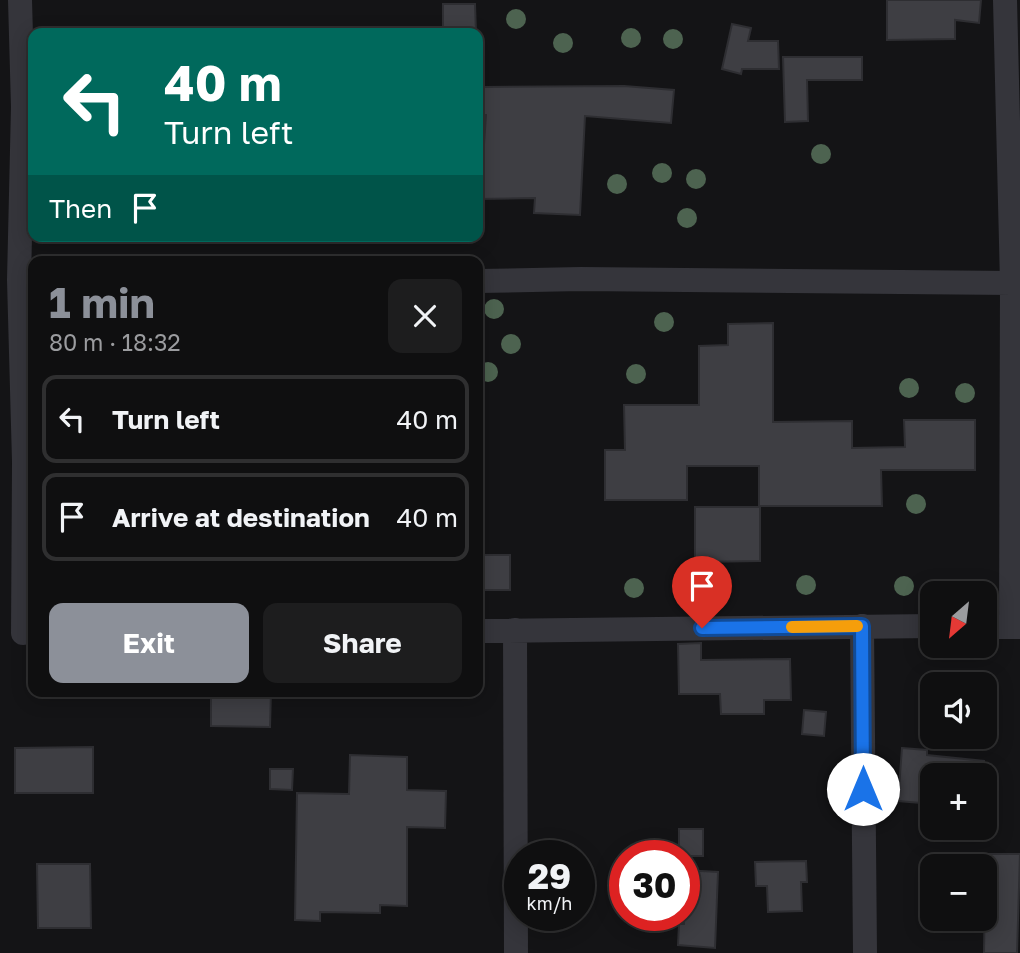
<!DOCTYPE html>
<html lang="en">
<head>
<meta charset="utf-8">
<style>
  :root { --surface:#0f0f10; --page:#1d1d1e; --text:#f1f3f6; --muted:#9b9c9f; --line:#2f2f30; --accent:#8c9099 }
  body { margin:0; font-family:"Golos Text",sans-serif; background:var(--page); color:var(--text); height:100vh; display:flex; flex-direction:column; font-size:26px; white-space:nowrap }
  * { box-sizing:border-box; margin:0 }
  p { font-size:23px; color:var(--muted) }
  .icon { flex:none; width:38px; height:38px; fill:none; stroke:currentColor; stroke-width:2; stroke-linecap:round; stroke-linejoin:round }
  .map { position:relative; flex:1; overflow:hidden }
  .side { position:absolute; left:28px; top:256px; width:455px; height:441px; display:flex; flex-direction:column; background:var(--surface); border-radius:14px; box-shadow:0 4px 18px #0003,0 0 0 2px var(--line) }
  .side>* { flex:none }
  .top-card { position:absolute; left:28px; top:28px; width:455px; height:214px; border-radius:14px; box-shadow:0 4px 18px #0003,0 0 0 2px var(--line); background:#00695c; color:#fff; overflow:hidden }
  .needle { width:46px; rotate:208deg }
  .buttons { position:absolute; left:920px; top:581px; display:grid; gap:14px }
  .buttons a { display:grid; place-items:center; width:77px; height:77px; border-radius:14px; background:var(--surface); box-shadow:0 4px 18px #0003,0 0 0 2px var(--line); font-size:35px }
  .speed { position:absolute; left:504px; top:840px; display:flex; gap:14px; font-size:35px; font-weight:700; text-align:center }
  .speed>* { display:grid; place-content:center; width:91px; height:91px; border-radius:50%; background:var(--surface); box-shadow:0 4px 18px #0003,0 0 0 2px var(--line); line-height:1 }
  .speed small { font-size:18px; font-weight:400 }
  .speed .limit { border:10px solid #d22; background:#fff; color:#111 }
  .pin { position:absolute; display:grid; place-items:center; width:60px; height:60px; color:#fff; margin:-72px -30px; border-radius:50% 50% 50% 0; rotate:-45deg; box-shadow:0 0 7px #0007 }
  .pin .icon { rotate:45deg }
  .me { position:absolute; width:77px; margin:-38px; rotate:0deg; stroke-linejoin:round; filter:drop-shadow(0 0 5px #0008) }
  .turn { display:flex; align-items:center; gap:24px; height:147px; padding:0 21px; font-size:32px }
  .turn .icon { width:91px; height:91px; stroke-width:2.5 }
  .turn b { display:block; font-size:49px; line-height:60px }
  .then { display:flex; align-items:center; height:66px; padding:0 21px; background:#0003; gap:14px; font-size:26px }
  .round { display:grid; place-items:center; flex:none; width:74px; height:74px; border-radius:14px; background:var(--page) }
  .headline { display:flex; align-items:center; justify-content:space-between; height:119px; padding:0 21px }
  h1 { font-size:42px; font-weight:700; line-height:52px; color:var(--accent) }
  .primary-button { display:flex; gap:14px; margin-top:auto; padding:14px 21px }
  .primary-button a { flex:1; height:80px; border-radius:14px; background:var(--accent); color:#fff; font-size:28px; font-weight:700; line-height:80px; text-align:center }
  .primary-button a+a { background:var(--page); color:var(--text) }
  ul { padding:0; list-style:none }
  li { display:flex; align-items:center; gap:21px; height:88px; margin:0 14px 10px; padding:0 7px; border:4px solid var(--line); border-radius:14px }
  li div { flex:1 }
  li b { display:block; font-size:26px }
  li em { font-style:normal }
  .map>svg:first-child { display:block }
</style>
</head>
<body>
<div class="map">
<svg width="1020" height="953" viewBox="0 0 1020 953">
  <rect width="100%" height="100%" fill="#141416"/>
  <path fill="#3e3e43" stroke="#2e2e32" stroke-width="2" d="M887 0H981L979 23 955 20V39L887 40Z
    M443 4H475L476 33H443Z
    M732 24 751 28 748 41H778L779 69H742L741 74 722 69Z
    M783 57H862V80H807L808 121 785 122Z
    M624 86 674 90 671 123 585 116 580 215 534 213 535 198 478 199V158H483L486 115H484V87Z
    M773 323V422L852 421V448L905 447 904 420H975V470H881L882 506H759V466H687V500H605V450H625L624 405H699V346L728 345V324Z
    M695 507H760V561L695 562Z
    M479 555H510V590H479Z
    M701 643V660L790 659 791 700H764V714H721L720 694H679L678 644Z
    M211 691H271L270 727 211 726Z
    M804 710 826 712 824 736 802 734Z
    M93 747V793H15V748Z
    M902 748 927 750V755L984 761 983 775H933V804L898 801Z
    M350 755 407 757V790L446 791 445 828 407 827V906L380 905V913L320 912V921L295 920 297 793 349 794Z
    M270 769H293L292 790 270 789Z
    M679 829H703V856H679Z
    M988 854H1020L1017 953H984L985 886H989Z
    M806 861 807 882H801L802 911 768 912 767 886H756L755 862Z
    M37 864H90L91 928H38Z
    M684 870 718 872 715 948 678 945 679 924H684Z"/>
  <g fill="none" stroke-linecap="round" stroke-linejoin="round">
    <path stroke="#35353b" stroke-width="24" d="M20 0 23 107 19 280 24 462 23 633
      M1005 0 1012 283 1011 627
      M478 281 581 279 1012 283
      M862 626 865 953
      M985 627H1020
      M515 630 516 953
      M478 631 933 626"/>
  </g>
  <g fill="#4d6350">
    <circle cx="516" cy="19" r="10"/>
    <circle cx="631" cy="38" r="10"/>
    <circle cx="673" cy="39" r="10"/>
    <circle cx="563" cy="43" r="10"/>
    <circle cx="821" cy="154" r="10"/>
    <circle cx="662" cy="173" r="10"/>
    <circle cx="696" cy="179" r="10"/>
    <circle cx="617" cy="184" r="10"/>
    <circle cx="687" cy="218" r="10"/>
    <circle cx="494" cy="309" r="10"/>
    <circle cx="664" cy="322" r="10"/>
    <circle cx="511" cy="344" r="10"/>
    <circle cx="488" cy="372" r="10"/>
    <circle cx="636" cy="374" r="10"/>
    <circle cx="909" cy="388" r="10"/>
    <circle cx="965" cy="393" r="10"/>
    <circle cx="916" cy="504" r="10"/>
    <circle cx="806" cy="585" r="10"/>
    <circle cx="904" cy="586" r="10"/>
    <circle cx="634" cy="588" r="10"/>
  </g>
  <g fill="none" stroke-linecap="round" stroke-linejoin="round">
    <defs>
      <path id="route" d="M702 628 862 626 863 789"/>
    </defs>
    <use href="#route" stroke="#114b97" stroke-width="18"/>
    <use href="#route" stroke="#1a73e8" stroke-width="12"/>
    <path stroke="#f59e0b" stroke-width="12" d="M792 627 857 626"/>
  </g>
</svg>
<div class="buttons">
<a><svg class="needle" viewBox="-14 -14 28 28"><path d="M0-13l5 13h-10z" fill="#e53935"/><path d="M0 13l5-13h-10z" fill="#9b9c9f"/></svg></a>
<a><svg class="icon" aria-label="sound" viewBox="0 0 24 24"><path d="M4 9h4l5-4v14l-5-4H4zM17 9q2 3 0 6"/></svg></a>
<a>+</a>
<a>−</a>
</div>
<div class="speed"><div>29<small>km/h</small></div><div class="limit">30</div></div>
<div class="pin" style="left:702px;top:628px;background:#d93025"><svg class="icon" aria-label="arrive" viewBox="0 0 24 24"><path d="M6 21V4h12l-3 4 3 4H6"/></svg></div>
<svg class="me" style="left:863px;top:789px" viewBox="-20 -20 40 40"><circle r="19" fill="#fff"/><path d="M0-13L10 11 0 6-10 11z" fill="#1a73e8"/></svg>
<div class="top-card">
<div class="turn"><svg class="icon" aria-label="left" viewBox="0 0 24 24"><path d="M17 20v-9H6M10 6l-5 5 5 5"/></svg><div><b>40 m</b>Turn left</div></div>
<div class="then">Then<svg class="icon" aria-label="arrive" viewBox="0 0 24 24"><path d="M6 21V4h12l-3 4 3 4H6"/></svg></div>
</div>
<section class="side">
<div class="headline"><div><h1>1 min</h1><p>80 m · 18:32</p></div><a class="round"><svg class="icon" aria-label="close" viewBox="0 0 24 24"><path d="M6 6l12 12M18 6L6 18"/></svg></a></div>
<ul>
<li><svg class="icon" aria-label="left" viewBox="0 0 24 24"><path d="M17 20v-9H6M10 6l-5 5 5 5"/></svg><div><b>Turn left</b></div><em>40 m</em></li>
<li><svg class="icon" aria-label="arrive" viewBox="0 0 24 24"><path d="M6 21V4h12l-3 4 3 4H6"/></svg><div><b>Arrive at destination</b></div><em>40 m</em></li>
</ul>
<div class="primary-button"><a>Exit</a><a>Share</a></div>
</section>
</div>
</body>
</html>
